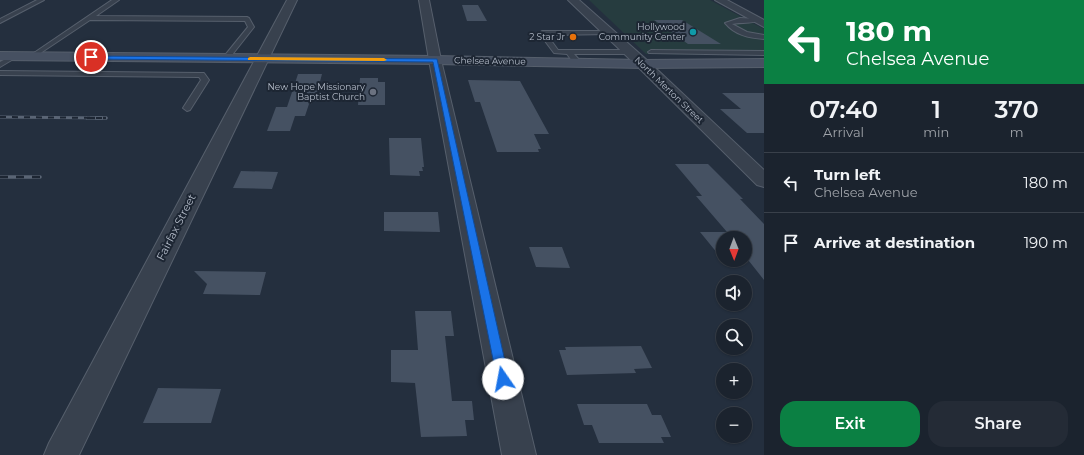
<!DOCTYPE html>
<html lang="en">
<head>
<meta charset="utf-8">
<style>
  :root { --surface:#1b232e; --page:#242b36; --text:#f1f3f6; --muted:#a0a4aa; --line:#39404a; --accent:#0b8043 }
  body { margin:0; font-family:Montserrat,sans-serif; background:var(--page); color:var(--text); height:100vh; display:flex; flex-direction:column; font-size:15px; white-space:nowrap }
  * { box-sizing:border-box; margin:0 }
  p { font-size:13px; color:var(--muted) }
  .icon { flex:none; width:22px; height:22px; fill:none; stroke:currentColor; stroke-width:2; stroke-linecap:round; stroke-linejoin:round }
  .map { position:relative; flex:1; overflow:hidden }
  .panel { display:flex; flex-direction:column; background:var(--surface); width:320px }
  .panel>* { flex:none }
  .top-card { background:#0b8043; color:#fff; overflow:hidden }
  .needle { width:26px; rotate:179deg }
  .fabs { position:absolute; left:716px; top:231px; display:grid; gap:8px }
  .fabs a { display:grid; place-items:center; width:36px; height:36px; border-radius:50%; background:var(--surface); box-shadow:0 1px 3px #0004,0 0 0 1px var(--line); font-size:20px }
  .pin { position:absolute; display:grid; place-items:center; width:34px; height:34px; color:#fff; margin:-17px; border:2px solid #fff; border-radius:50%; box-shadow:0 1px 4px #0007 }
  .me { position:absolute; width:44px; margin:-22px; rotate:348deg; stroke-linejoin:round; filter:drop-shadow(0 0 3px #0008) }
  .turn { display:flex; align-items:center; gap:14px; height:84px; padding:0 16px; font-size:18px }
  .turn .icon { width:52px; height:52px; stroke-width:2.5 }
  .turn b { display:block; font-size:28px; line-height:34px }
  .eta { display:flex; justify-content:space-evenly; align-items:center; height:68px; text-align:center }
  .eta b { font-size:24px; font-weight:600; line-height:28px }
  .button { display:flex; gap:8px; margin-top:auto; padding:8px 16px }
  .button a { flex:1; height:46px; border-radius:16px; background:var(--accent); color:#fff; font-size:16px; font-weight:600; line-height:46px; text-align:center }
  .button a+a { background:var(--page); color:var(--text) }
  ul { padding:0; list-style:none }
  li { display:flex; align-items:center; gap:12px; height:60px; padding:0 16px; border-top:1px solid var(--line) }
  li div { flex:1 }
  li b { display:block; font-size:15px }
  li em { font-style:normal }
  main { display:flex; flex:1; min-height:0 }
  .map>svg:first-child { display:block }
</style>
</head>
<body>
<main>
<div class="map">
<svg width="764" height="455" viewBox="0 0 764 455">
  <rect width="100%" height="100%" fill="#242f3e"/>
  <path fill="#263c3f" d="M589 0H710L764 29V55L646 54Z"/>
  <path fill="#455162" d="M462 5H478L487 21H467Z
    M654 20H682L721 44H688Z
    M298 74H322L316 97H313L312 104H309L305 116H295L290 131H267L276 107H287Z
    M360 78H378V82H385V105H358Z
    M468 80 520 81 549 134H534L541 149H538L539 152H497L480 102H475Z
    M722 93H764V133H747L720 109H741Z
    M389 138H421L424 167H422L423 171H419L420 176 390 175Z
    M675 164H708L743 199H740L764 224V280L745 256V238H723V255L718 254 700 232H727L696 196H702Z
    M241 171 278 172 272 189 233 188Z
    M384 212H438L440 232 384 231Z
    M529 247H562L570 268 536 267Z
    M194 271 266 272 260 295 203 294 207 284Z
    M415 311H451L454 336H445L452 401H472L474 420H465L467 436 421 437 415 383 391 382V350H418Z
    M641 346 652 368 634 369 636 373 567 375 559 350H566L565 347Z
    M158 388 221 389 211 423H143Z
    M577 404H647L652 415H661L671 437H661L664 443H599L592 425H584Z"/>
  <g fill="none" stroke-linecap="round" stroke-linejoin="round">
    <defs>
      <path id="service" d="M37 0H44L0 23V19Z
        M112 0H119L96 16 247 17 249 18 254 27 228 60 226 61 222 59 248 27 245 21 90 20 33 58 28 57Z
        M740 18 759 19 760 20C753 24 740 22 732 24L747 32 764 35V39C749 38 735 35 725 23Z
        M609 31 611 32V34L547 35 558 50H630L633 52 630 54H574L582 63 578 65H575L567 54 554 53 539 33 542 31Z
        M651 50 764 51V55L649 53 648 52Z
        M13 55 15 56V58L0 67V62Z
        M0 71 201 73H204L209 80 190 110 187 111 183 108 201 80 199 77 0 75Z"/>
      <path id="minor" d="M287 0H297L79 455H44L49 443Z
        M419 0H429L441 60 536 455H502L429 60Z
        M568 0H579L648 61 764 170V187L757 185 638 67Z
        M715 0H727L764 20V27Z"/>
      <path id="secondary" d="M0 52 435 56 643 60 764 59V67L643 68 435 64 0 60Z"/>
    </defs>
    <use href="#service" stroke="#565f6c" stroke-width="2"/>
    <use href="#minor" stroke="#565f6c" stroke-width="2"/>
    <use href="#secondary" stroke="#565f6c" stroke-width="2"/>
    <use href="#service" fill="#38414e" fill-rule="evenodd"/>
    <use href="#minor" fill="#38414e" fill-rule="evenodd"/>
    <use href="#secondary" fill="#465061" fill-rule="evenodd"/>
    <defs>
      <path id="rail-far1" d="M0 117 106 118"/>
      <path id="rail" d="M87 118H106
        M0 177H40"/>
    </defs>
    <use href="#rail-far1" stroke="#5a6575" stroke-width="3"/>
    <use href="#rail" stroke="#5a6575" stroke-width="3.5"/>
    <use href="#rail-far1" stroke="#1d2633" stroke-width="2" stroke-dasharray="6" stroke-linecap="butt"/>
    <use href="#rail" stroke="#1d2633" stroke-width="2.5" stroke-dasharray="8" stroke-linecap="butt"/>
  </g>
  <path fill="#1a73e8" stroke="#114b97" d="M89 56 437 59 509 379 508 383 503 385 499 383 497 379 433 62 91 59 89 58Z"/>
  <path fill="#f59e0b" d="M250 57 384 58 387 60 384 61 248 60V58Z"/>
  <circle fill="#0f9aa8" stroke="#1d2633" stroke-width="1.5" cx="693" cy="32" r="4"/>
  <circle fill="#e8710a" stroke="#1d2633" stroke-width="1.5" cx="573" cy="37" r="4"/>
  <circle fill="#6b7280" stroke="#1d2633" stroke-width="1.5" cx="373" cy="92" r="4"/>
  <g text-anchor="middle" stroke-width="4" stroke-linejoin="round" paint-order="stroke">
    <g font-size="9" fill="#b4bcc9" stroke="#1d2633" text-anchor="end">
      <text x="685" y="30">Hollywood<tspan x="685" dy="10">Community Center</tspan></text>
      <text x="565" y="40">2 Star Jr</text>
      <text x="365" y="90">New Hope Missionary<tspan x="365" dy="10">Baptist Church</tspan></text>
    </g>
    <g font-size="9" fill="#b4bcc9" stroke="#1d2633">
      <text transform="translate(490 61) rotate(1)" y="3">Chelsea Avenue</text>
      <text transform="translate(669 90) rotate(44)" y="3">North Merton Street</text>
    </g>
    <g font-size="11" fill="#b4bcc9" stroke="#1d2633">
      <text transform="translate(176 227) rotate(-63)" y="4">Fairfax Street</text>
    </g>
  </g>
</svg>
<div class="fabs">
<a><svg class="needle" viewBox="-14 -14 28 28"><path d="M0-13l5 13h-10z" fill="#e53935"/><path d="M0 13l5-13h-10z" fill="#a0a4aa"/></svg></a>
<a><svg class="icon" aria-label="sound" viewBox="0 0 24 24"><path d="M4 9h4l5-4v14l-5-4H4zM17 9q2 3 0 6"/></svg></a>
<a><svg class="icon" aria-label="search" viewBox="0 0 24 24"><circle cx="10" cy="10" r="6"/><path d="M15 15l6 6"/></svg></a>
<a>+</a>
<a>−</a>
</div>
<div class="pin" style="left:91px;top:57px;background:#d93025"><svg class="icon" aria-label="arrive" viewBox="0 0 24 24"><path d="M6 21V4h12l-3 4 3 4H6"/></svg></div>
<svg class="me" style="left:503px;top:379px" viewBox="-20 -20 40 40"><circle r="19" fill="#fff"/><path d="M0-13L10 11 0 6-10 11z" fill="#1a73e8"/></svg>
</div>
<section class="panel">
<div class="top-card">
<div class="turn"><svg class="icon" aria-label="left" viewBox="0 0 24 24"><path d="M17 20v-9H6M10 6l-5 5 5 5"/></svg><div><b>180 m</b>Chelsea Avenue</div></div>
</div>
<div class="eta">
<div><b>07:40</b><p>Arrival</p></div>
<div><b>1</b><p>min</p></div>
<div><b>370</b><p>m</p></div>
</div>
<ul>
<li><svg class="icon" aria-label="left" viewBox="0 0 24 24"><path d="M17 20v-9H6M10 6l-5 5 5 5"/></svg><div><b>Turn left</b><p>Chelsea Avenue</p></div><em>180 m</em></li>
<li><svg class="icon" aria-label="arrive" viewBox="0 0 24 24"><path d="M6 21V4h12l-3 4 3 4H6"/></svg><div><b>Arrive at destination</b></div><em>190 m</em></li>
</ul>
<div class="button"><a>Exit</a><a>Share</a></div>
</section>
</main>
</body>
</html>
